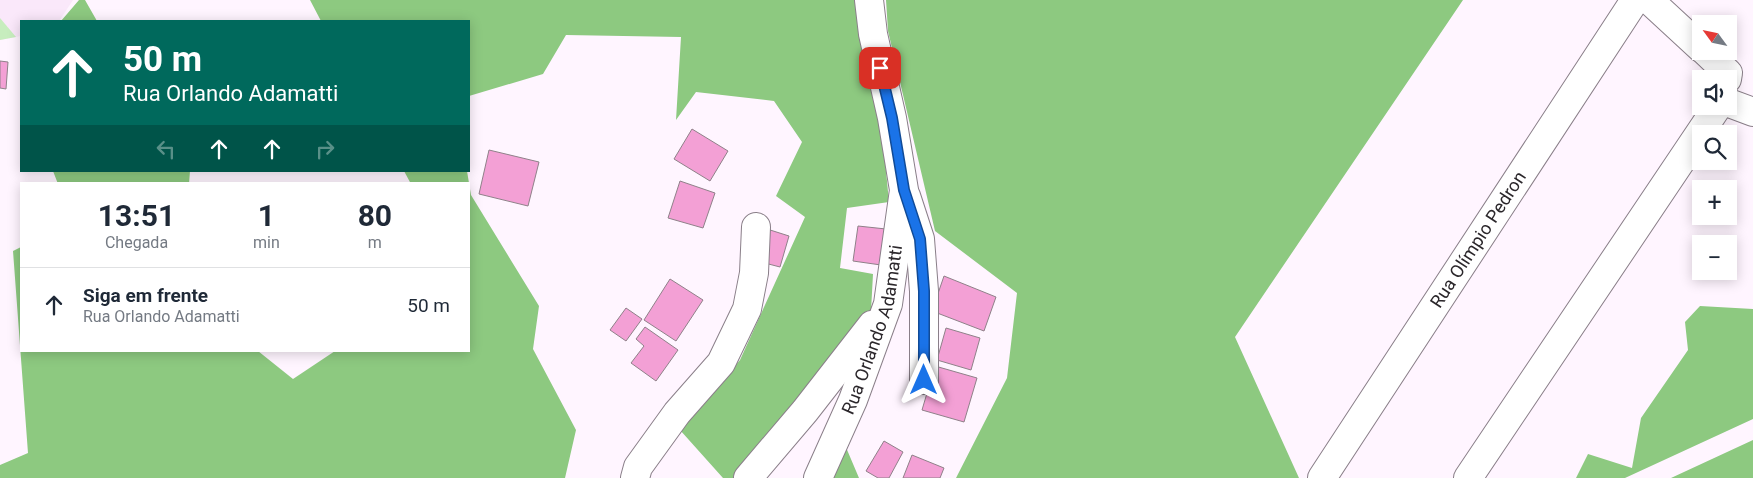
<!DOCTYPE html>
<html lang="pt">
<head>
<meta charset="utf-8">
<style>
  :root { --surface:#fff; --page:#f6f6f7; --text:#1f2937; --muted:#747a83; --line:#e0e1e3 }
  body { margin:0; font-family:Roboto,sans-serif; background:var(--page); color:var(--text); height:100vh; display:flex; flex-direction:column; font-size:19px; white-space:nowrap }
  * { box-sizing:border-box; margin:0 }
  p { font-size:16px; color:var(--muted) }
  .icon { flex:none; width:28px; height:28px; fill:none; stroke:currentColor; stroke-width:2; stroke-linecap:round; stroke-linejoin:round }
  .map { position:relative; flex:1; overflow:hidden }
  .details { position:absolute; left:20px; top:182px; width:450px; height:170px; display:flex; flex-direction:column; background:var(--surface); border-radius:0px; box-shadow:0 2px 12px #0003 }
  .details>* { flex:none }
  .top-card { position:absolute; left:20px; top:20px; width:450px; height:152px; border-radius:0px; box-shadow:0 2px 12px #0003; background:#00695c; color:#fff; overflow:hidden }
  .needle { width:32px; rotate:303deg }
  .buttons { position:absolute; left:1692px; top:15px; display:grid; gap:10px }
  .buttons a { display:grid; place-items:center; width:45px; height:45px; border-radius:0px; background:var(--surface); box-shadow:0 2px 12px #0003; font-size:25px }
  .pin { position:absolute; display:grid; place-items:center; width:42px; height:42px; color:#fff; margin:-21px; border-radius:10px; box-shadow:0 2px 8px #0006 }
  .me { position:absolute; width:55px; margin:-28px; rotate:0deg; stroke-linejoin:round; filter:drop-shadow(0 0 4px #0008) }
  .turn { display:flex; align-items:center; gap:18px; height:105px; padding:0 20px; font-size:22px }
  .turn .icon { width:65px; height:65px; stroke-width:2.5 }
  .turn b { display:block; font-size:35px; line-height:42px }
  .lanes { display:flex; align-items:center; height:48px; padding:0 20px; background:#0003; justify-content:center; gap:25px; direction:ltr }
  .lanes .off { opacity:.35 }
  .eta { display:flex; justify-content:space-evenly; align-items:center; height:85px; text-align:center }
  .eta b { font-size:30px; font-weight:700; line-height:35px }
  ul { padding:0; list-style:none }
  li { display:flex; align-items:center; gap:15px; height:75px; padding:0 20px; border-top:1px solid var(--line) }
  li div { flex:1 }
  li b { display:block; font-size:19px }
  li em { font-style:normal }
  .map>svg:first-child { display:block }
</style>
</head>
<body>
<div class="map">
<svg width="1753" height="478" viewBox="0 0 1753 478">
  <rect width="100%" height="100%" fill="#fff5ff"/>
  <path fill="#fae8fa" d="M0 0H73L59 21H21V36L0 40Z"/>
  <path fill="#c7edbe" d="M0 18 16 37 0 40Z"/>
  <path fill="#8dc980" d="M79 0H85L97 21H61Z
    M310 0H862L881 119 889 202 847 208 840 268 873 274 871 311 735 478H723L680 430 740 360 805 217 776 196 802 142 774 101 696 92 676 120 681 37 566 35 543 74 469 96V21H321Z
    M886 0H1463L1235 337 1299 478H956L1007 378 1017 293 935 231 888 31Z
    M53 171H190L189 184H58Z
    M404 171H467L471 195 539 306 533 349 576 430 565 478H0V465L28 453 13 251 21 247V351H258L293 379 335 351H469V184H411Z
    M1700 306 1753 309V419L1625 478H1576L1588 454 1632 468 1641 418 1688 350 1685 322Z
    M1753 440V478H1671Z
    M845 445 859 478H832Z"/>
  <path fill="#f3a0d5" stroke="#8f8189" d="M0 61 8 62 6 89 0 88Z
    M692 129 728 151 710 181 674 159Z
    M489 150 539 162 528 206 479 194Z
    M680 181 715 193 703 228 668 218Z
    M858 226 886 229 881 265 853 261Z
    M767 229 789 236 780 267 757 261Z
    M944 276 996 297 984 331 932 311Z
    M670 279 703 300 676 341 644 320Z
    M626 308 642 319 626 341 610 330Z
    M645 327 678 350 656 381 631 363 644 346 636 339Z
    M946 328 980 338 971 370 937 360Z
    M935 366 977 378 964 422 922 410Z
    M884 441 903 452 889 478H878L866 471Z
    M912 455 944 468 940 478H903Z"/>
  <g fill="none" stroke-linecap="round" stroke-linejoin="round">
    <defs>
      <g id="minor">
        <path d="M1649 0 1701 48"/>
        <path d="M1705 51 1728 73 1727 79"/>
        <path d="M1729 103 1753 112"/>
        <path d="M906 196 920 239 924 291V380"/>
        <path d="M635 478 638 467 677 413 721 363 747 309 754 273 756 227"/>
        <path d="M748 478 805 411 872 325"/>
        <path id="s1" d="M818 478 853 400 888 304 904 190 892 118 873 34 869 0"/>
        <path id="s2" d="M1322 478 1635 0"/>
        <path d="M1468 478 1718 106"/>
      </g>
    </defs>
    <use href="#minor" stroke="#8a7f89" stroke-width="30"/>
    <use href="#minor" stroke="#fff" stroke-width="28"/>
  </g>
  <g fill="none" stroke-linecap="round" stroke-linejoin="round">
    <defs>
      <path id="route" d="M880 68 892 118 904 190 920 239 924 291V380"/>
    </defs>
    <use href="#route" stroke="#114b97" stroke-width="12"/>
    <use href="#route" stroke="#1a73e8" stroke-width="9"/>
  </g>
  <g text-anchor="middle" stroke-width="4" stroke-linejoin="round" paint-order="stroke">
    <g font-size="18" fill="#2b272b" stroke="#fff">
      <text dy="6" stroke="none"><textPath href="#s2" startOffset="285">Rua Olímpio Pedron</textPath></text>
      <text dy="6" stroke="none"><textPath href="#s1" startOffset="159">Rua Orlando Adamatti</textPath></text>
    </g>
  </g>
</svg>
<div class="buttons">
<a><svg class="needle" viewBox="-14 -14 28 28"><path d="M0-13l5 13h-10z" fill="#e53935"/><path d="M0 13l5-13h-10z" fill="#747a83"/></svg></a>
<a><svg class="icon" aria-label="sound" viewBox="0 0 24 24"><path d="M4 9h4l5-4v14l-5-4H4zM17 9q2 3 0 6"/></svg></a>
<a><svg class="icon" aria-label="search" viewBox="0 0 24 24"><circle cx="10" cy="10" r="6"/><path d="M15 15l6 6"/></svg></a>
<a>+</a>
<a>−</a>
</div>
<div class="pin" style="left:880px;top:68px;background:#d93025"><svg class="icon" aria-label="arrive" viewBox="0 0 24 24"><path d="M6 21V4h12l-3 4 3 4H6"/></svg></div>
<svg class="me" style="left:924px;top:380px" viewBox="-20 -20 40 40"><path d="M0-17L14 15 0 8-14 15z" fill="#1a73e8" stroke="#fff" stroke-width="4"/></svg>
<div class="top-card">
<div class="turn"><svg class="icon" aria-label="ahead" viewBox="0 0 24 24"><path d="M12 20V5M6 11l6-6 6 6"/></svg><div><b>50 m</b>Rua Orlando Adamatti</div></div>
<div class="lanes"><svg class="icon off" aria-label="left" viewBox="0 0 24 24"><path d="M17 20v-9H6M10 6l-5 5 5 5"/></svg><svg class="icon" aria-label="ahead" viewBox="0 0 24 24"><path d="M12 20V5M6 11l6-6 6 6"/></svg><svg class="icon" aria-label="ahead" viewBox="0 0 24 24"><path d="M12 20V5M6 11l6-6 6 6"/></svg><svg class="icon off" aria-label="right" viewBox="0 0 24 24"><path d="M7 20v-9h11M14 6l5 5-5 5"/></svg></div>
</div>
<section class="details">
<div class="eta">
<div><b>13:51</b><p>Chegada</p></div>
<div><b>1</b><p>min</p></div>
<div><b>80</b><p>m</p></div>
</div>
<ul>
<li><svg class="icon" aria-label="ahead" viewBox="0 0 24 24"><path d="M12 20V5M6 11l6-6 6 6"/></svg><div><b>Siga em frente</b><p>Rua Orlando Adamatti</p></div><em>50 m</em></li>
</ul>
</section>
</div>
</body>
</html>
